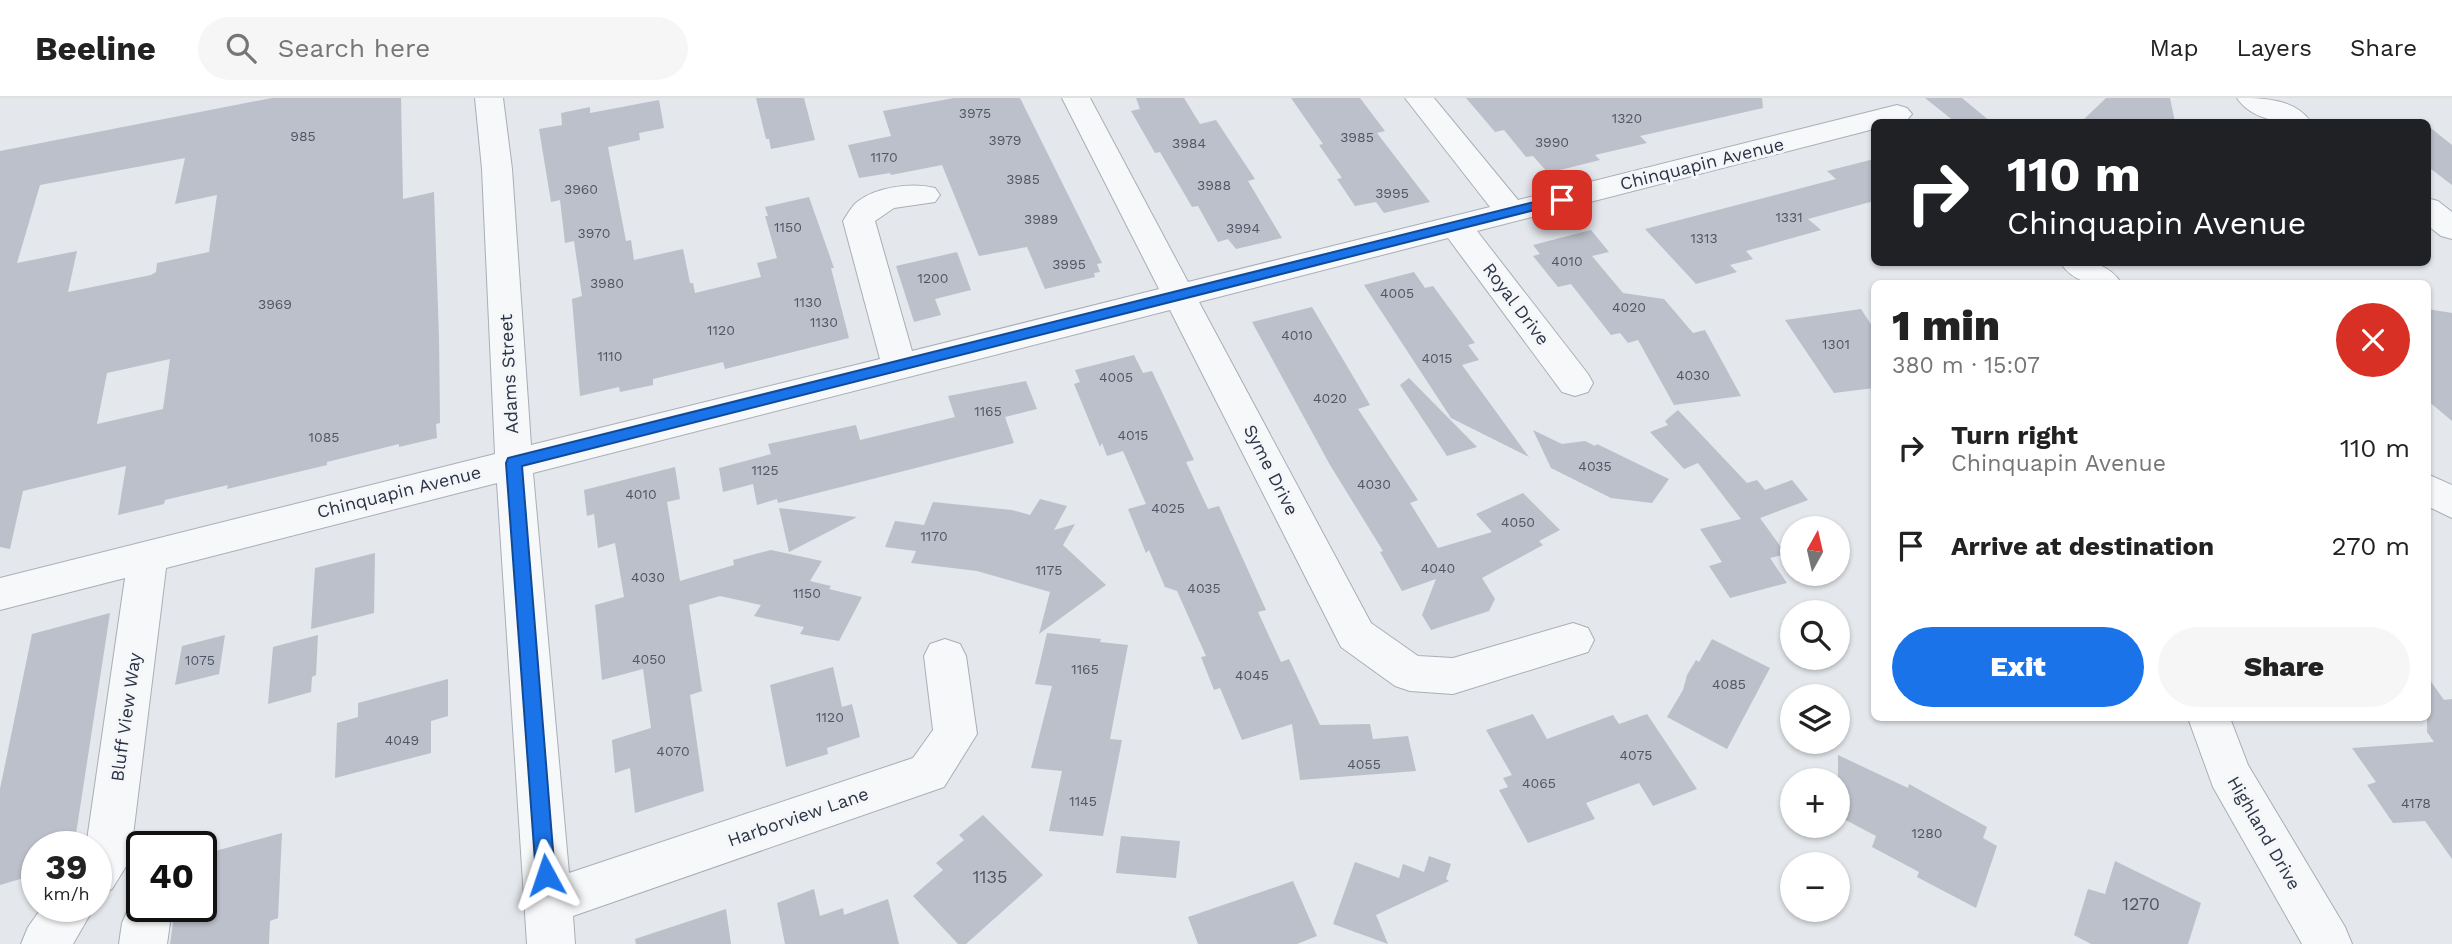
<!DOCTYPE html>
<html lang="en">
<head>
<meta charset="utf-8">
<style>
  :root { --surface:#fff; --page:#f6f6f6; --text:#222; --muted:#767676; --line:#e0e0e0; --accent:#1a73e8 }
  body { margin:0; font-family:"Work Sans",sans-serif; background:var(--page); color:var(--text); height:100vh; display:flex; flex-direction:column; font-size:26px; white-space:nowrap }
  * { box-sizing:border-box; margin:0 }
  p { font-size:23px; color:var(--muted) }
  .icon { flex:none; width:38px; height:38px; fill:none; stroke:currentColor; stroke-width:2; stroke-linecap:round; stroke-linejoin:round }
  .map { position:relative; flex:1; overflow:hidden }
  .panel { position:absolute; left:1871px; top:182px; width:560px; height:441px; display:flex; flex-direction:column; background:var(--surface); border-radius:10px; box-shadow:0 2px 5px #0004 }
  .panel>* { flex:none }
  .top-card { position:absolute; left:1871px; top:21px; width:560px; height:147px; border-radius:10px; box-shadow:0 2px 5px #0004; background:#202124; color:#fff; overflow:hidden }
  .needle { width:46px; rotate:8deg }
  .fabs { position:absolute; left:1780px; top:418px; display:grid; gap:14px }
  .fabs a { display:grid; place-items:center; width:70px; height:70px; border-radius:50%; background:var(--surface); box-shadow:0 2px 5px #0004; font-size:35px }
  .speed { position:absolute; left:21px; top:733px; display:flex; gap:14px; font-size:35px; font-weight:700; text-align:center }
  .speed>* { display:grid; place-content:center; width:91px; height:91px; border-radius:50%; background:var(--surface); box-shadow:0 2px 5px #0004; line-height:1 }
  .speed small { font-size:18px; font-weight:400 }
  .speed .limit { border:4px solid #111; border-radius:10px; background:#fff; color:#111 }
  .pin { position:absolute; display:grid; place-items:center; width:60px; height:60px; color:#fff; margin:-30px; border-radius:14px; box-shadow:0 4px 10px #0006 }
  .me { position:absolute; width:77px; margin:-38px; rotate:355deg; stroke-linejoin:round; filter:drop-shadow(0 0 5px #0008) }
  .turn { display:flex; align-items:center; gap:24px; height:147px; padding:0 21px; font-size:32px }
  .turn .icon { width:91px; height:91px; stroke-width:2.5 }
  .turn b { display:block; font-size:49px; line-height:60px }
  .round { display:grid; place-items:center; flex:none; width:74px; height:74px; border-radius:37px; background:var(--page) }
  .overview { display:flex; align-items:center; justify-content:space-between; height:119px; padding:0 21px }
  h1 { font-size:42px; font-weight:800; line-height:52px }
  .primary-button { display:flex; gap:14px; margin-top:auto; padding:14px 21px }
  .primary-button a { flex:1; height:80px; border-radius:42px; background:var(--accent); color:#fff; font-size:28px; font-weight:800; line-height:80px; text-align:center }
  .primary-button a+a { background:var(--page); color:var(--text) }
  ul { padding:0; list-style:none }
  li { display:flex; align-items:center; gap:21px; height:98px; padding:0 21px }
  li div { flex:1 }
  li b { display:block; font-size:26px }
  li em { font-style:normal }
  header { display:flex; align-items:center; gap:42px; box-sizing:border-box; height:98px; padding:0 35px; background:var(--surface); border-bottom:2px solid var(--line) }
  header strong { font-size:33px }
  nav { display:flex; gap:38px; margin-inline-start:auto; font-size:24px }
  .search { width:490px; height:63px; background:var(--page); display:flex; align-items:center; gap:18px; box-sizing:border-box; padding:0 24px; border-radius:38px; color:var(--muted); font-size:26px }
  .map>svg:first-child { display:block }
</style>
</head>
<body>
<header>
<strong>Beeline</strong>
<div class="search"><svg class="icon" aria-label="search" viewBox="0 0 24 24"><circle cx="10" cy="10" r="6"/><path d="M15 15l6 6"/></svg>Search here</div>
<nav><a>Map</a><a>Layers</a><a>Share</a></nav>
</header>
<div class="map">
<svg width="2452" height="846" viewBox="0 0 2452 846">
  <rect width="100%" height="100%" fill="#e4e7ec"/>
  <path fill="#bbc0ca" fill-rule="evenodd" d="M272 0H401L403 101 434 94 439 240 440 325 436 326 437 340 399 349V346L327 364V367L227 391 228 387 165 402 164 406 118 417 126 368 23 393 10 451 0 449V53ZM185 60 175 106 217 97 209 154 157 165 156 174 151 177 68 194 77 153 17 165 40 87ZM170 261 163 311 97 326 107 275Z
    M756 0H804L815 42 771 51 769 41H766Z
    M954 0H1020L1102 165 1097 166 1100 174 1094 175 1095 179 1045 191 1027 149 979 158 942 67 891 77 890 75 859 80 848 47 891 38 883 13Z
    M1136 0H1184L1200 26 1216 22 1255 81 1248 83 1282 140 1236 151 1228 141 1218 144 1198 108 1192 109 1160 54 1155 55 1131 13 1140 11Z
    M1291 0H1360L1385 33 1377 35 1430 104 1384 115 1376 104 1355 108 1337 81 1342 80 1319 47 1323 46Z
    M1466 0H1762L1763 10 1640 38 1647 45 1595 57 1600 62 1548 75 1533 58 1526 59 1504 32 1495 34Z
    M1925 0H1962L1991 24H1955Z
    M2106 0H2170L2175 24H2081Z
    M659 2 664 30 639 35 640 42 608 49 626 143 631 142 634 162 683 151 690 185H693L695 195 761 179 757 165 777 160 765 118H768L765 109 809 99 834 170H831L849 240 725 271 723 264 653 281V287L620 294 619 289 580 298 572 201 582 198 574 143 565 145 560 102 551 104 539 31 562 27 561 15 590 9V15Z
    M2427 27 2452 47V87L2427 68Z
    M1874 61V103L1808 121 1821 132 1746 153 1753 161 1730 167 1737 174 1696 186 1645 131 1836 81 1827 73Z
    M1591 132 1609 154 1592 158 1623 195 1664 201 1693 235 1705 232 1741 298 1674 307 1638 242 1628 245 1620 235 1611 237 1571 186 1558 189 1533 158 1540 156 1533 147Z
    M957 154 971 192 935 201 941 217 914 224 896 168Z
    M1414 174 1425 190 1433 188 1475 245 1468 247 1479 262 1462 267 1529 359 1451 320 1364 187Z
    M1312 209 1370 307 1358 311 1418 402 1410 405 1438 450 1492 434 1476 416 1523 395 1560 432 1539 443 1543 447 1482 480 1495 501 1489 513 1431 532 1422 517 1436 481 1402 493 1380 454 1383 453 1330 367 1252 224Z
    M1861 211 1874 231V290L1834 295 1785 222Z
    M2427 211 2452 215V323L2427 302Z
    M1134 257 1143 275 1152 273 1194 362 1186 364 1208 411 1219 408 1266 512 1258 514 1281 564 1289 561 1320 627 1370 626 1373 641 1408 638 1416 673 1300 682 1292 626 1242 642 1220 590 1214 592 1201 559 1206 558 1177 493 1165 489 1149 452 1146 455 1128 411 1146 406 1123 353 1107 358 1102 345 1100 349 1074 286 1080 284 1075 272Z
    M1409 280 1477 349 1447 358 1400 287Z
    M1026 283 1037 311 1005 319 1014 345 778 405 777 401 757 407 753 386 723 394 719 370 771 356 768 346 856 327 860 342 955 319 948 298Z
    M1678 312 1747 385 1757 382 1765 392 1792 382 1808 402 1760 420 1786 456 1770 460 1787 485 1730 500 1709 468 1722 464 1700 431 1741 421 1698 365 1684 371 1650 334 1668 327 1665 323Z
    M1533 332 1562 346 1585 343 1595 348 1597 346 1669 381 1652 405 1611 400 1551 370Z
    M675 369 680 401 667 404 680 483 734 467 733 462 771 452 822 463 810 483 831 488 829 491 862 499 839 543 800 536 804 529 754 518 761 507 720 498 689 507 702 593 690 597 704 693 635 715 630 670 615 675 612 642 651 630 643 571 602 582 595 507 624 499 615 445 598 450 594 416 587 418 584 392Z
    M1040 401 1067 408 1054 432 1075 426 1063 447 1106 487 1039 536 1050 494 977 473 911 465 916 453 885 449 895 423 924 427 933 404 1012 412 1030 417Z
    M779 410 857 419 789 454Z
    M375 455 374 515 311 531 315 470Z
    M110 515 74 749H37V776L0 787V691L32 536Z
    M1047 535 1101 541 1100 544 1128 547 1110 641 1122 642 1103 738 1049 733 1062 673 1031 670 1052 588 1035 586Z
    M225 537 219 576 175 587 182 548Z
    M318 537 316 577 312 579 311 594 268 606 273 549Z
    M1712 541 1770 570 1727 651 1667 619 1683 592 1687 577 1696 562 1699 564Z
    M833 569 842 609 852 606 860 639 827 650 828 656 786 669 770 587Z
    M2427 578 2444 602 2452 601V761L2425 723 2393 725 2367 687 2376 684 2352 650 2434 644 2427 634Z
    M448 581V618L431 623V655L335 680 337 625 358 619V605Z
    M1533 616 1547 641 1613 617 1619 626 1647 616 1697 691 1653 708 1639 685 1586 705 1595 721 1528 745 1499 692 1508 689 1503 680 1512 677 1486 632Z
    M1838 657 1908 690 1909 686 1987 729 1983 740 1997 748 1976 810 1917 779 1919 774 1872 749 1876 738 1838 718Z
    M983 717 1043 777 966 846H958L913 798 943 772 936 765 964 742 959 737Z
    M282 735 278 820 270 823 269 846H170L173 825 167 808H201V760L204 756Z
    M1121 738 1180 743 1176 780 1116 775Z
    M1429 758 1451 766 1446 781 1449 783 1376 817 1388 846 1333 826 1355 764 1399 780 1403 766 1424 774Z
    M2115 763 2201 805 2188 846H2091L2074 837 2088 791 2105 796Z
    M1293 783 1317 838 1297 846H1198L1188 819Z
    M814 791 820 818 843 810 844 817 888 801 899 846H785L777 805Z
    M726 811 731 846H636L635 841Z"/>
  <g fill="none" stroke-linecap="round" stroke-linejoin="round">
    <defs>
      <path id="minor" d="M475 0H503L512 71 531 347 880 261 843 123C847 117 851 109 857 104 875 89 913 84 935 90L940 97 935 104 894 110 875 123 912 253 1159 191 1062 0H1090L1188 184 1490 109 1405 0H1434L1518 102 1897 7 1907 10 1912 16 1907 22 1874 24V31L1477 133 1588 276 1593 285 1588 294 1575 298 1562 294 1448 140 1199 204 1371 525 1418 558 1453 560 1573 525 1588 530 1594 542 1588 554 1453 596 1410 593 1395 588 1341 549 1170 212 533 375 569 775 913 660 933 632 924 558 930 546 945 541 960 546 966 558 977 636 944 689 573 818 575 846H527L497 385 166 470 130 762 112 791 96 798V749H86L125 480 0 512V480L495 356 482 71Z
        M2237 0C2262 0 2294 0 2311 24 2286 26 2252 23 2237 0Z
        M2427 100 2438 103 2452 114V141L2441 138 2427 127Z
        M2060 164C2085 164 2107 162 2122 186 2097 186 2075 188 2060 164Z
        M2427 376 2452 387V420L2427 408Z
        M2188 620H2230L2248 667 2345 829 2352 846H2302L2213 689Z
        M142 804V808L163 809 170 825 167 846H119L122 825 129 809Z
        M43 808H95L73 846H21L28 829Z"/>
    </defs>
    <use href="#minor" stroke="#a9aeb7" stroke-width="2"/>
    <use href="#minor" fill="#f7f8fa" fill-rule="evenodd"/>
  </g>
  <path fill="#1a73e8" stroke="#114b97" stroke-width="2" d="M1562 97 1568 102 1566 104 522 368 555 777 552 783 546 786 539 783 536 777 506 365 508 360Z"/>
  <g text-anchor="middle" stroke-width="6" stroke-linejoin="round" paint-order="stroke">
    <g font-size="14" fill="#4f5766">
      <text x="975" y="20">3975</text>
      <text x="1627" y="25">1320</text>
      <text x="303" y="43">985</text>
      <text x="1357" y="44">3985</text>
      <text x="1005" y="47">3979</text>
      <text x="1552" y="49">3990</text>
      <text x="1189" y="50">3984</text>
      <text x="884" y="64">1170</text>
      <text x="1023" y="86">3985</text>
      <text x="1214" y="92">3988</text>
      <text x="581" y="96">3960</text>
      <text x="1392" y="100">3995</text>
      <text x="1789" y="124">1331</text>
      <text x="1041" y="126">3989</text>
      <text x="788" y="134">1150</text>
      <text x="1243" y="135">3994</text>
      <text x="594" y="140">3970</text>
      <text x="1704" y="145">1313</text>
      <text x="1567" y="168">4010</text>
      <text x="1069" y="171">3995</text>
      <text x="933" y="185">1200</text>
      <text x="607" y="190">3980</text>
      <text x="1397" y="200">4005</text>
      <text x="808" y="209">1130</text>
      <text x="275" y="211">3969</text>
      <text x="1629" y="214">4020</text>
      <text x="824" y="229">1130</text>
      <text x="721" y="237">1120</text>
      <text x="1297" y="242">4010</text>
      <text x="1836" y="251">1301</text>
      <text x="610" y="263">1110</text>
      <text x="1437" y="265">4015</text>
      <text x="1693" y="282">4030</text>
      <text x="1116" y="284">4005</text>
      <text x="1330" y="305">4020</text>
      <text x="988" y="318">1165</text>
      <text x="1133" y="342">4015</text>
      <text x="324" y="344">1085</text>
      <text x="1595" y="373">4035</text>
      <text x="765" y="377">1125</text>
      <text x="1374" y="391">4030</text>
      <text x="641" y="401">4010</text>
      <text x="1168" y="415">4025</text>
      <text x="1518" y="429">4050</text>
      <text x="934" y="443">1170</text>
      <text x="1438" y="475">4040</text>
      <text x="1049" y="477">1175</text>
      <text x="648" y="484">4030</text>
      <text x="1204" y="495">4035</text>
      <text x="807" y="500">1150</text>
      <text x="649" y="566">4050</text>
      <text x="200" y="567">1075</text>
      <text x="1085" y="576">1165</text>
      <text x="1252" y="582">4045</text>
      <text x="1729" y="591">4085</text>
      <text x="830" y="624">1120</text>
      <text x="402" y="647">4049</text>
      <text x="673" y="658">4070</text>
      <text x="1636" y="662">4075</text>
      <text x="1364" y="671">4055</text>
      <text x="1539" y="690">4065</text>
      <text x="1083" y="708">1145</text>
      <text x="2416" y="710">4178</text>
      <text x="1927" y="740">1280</text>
    </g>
    <g font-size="18" fill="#2b3445" stroke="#f4f6f9">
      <text transform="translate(1702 66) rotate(-14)" y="6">Chinquapin Avenue</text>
      <text transform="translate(1516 206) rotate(53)" y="6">Royal Drive</text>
      <text transform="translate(509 276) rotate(-93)" y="6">Adams Street</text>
      <text transform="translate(1271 372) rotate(63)" y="6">Syme Drive</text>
      <text transform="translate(399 394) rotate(-14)" y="6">Chinquapin Avenue</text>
      <text transform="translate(126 619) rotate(-82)" y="6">Bluff View Way</text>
      <text transform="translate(798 719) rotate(-19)" y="6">Harborview Lane</text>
      <text transform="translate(2264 735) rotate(60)" y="6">Highland Drive</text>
    </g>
    <g font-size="18" fill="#4f5766">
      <text x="990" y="785">1135</text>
      <text x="2141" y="812">1270</text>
    </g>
  </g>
</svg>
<div class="fabs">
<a><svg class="needle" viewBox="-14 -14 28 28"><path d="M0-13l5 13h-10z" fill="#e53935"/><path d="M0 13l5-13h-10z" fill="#767676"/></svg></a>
<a><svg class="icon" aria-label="search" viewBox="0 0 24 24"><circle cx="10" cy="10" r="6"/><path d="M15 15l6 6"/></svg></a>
<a><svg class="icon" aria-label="layers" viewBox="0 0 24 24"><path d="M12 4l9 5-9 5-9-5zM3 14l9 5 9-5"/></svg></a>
<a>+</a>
<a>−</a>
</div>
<div class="speed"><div>39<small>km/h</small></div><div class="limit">40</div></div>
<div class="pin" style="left:1562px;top:102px;background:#d93025"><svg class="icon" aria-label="arrive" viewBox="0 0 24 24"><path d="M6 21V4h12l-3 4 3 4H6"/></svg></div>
<svg class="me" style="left:546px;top:777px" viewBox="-20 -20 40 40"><path d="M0-17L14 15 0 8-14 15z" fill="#1a73e8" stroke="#fff" stroke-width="4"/></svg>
<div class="top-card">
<div class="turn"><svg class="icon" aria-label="right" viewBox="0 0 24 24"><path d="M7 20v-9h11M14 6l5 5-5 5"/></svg><div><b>110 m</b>Chinquapin Avenue</div></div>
</div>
<section class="panel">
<div class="overview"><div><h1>1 min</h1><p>380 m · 15:07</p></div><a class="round" style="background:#d93025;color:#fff"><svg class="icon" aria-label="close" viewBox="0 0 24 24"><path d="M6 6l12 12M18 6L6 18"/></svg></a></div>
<ul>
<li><svg class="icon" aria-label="right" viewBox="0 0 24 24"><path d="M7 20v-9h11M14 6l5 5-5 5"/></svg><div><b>Turn right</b><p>Chinquapin Avenue</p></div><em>110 m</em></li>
<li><svg class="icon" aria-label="arrive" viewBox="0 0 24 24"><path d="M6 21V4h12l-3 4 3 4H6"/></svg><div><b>Arrive at destination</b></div><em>270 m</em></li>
</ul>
<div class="primary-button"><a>Exit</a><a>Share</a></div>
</section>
</div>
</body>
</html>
